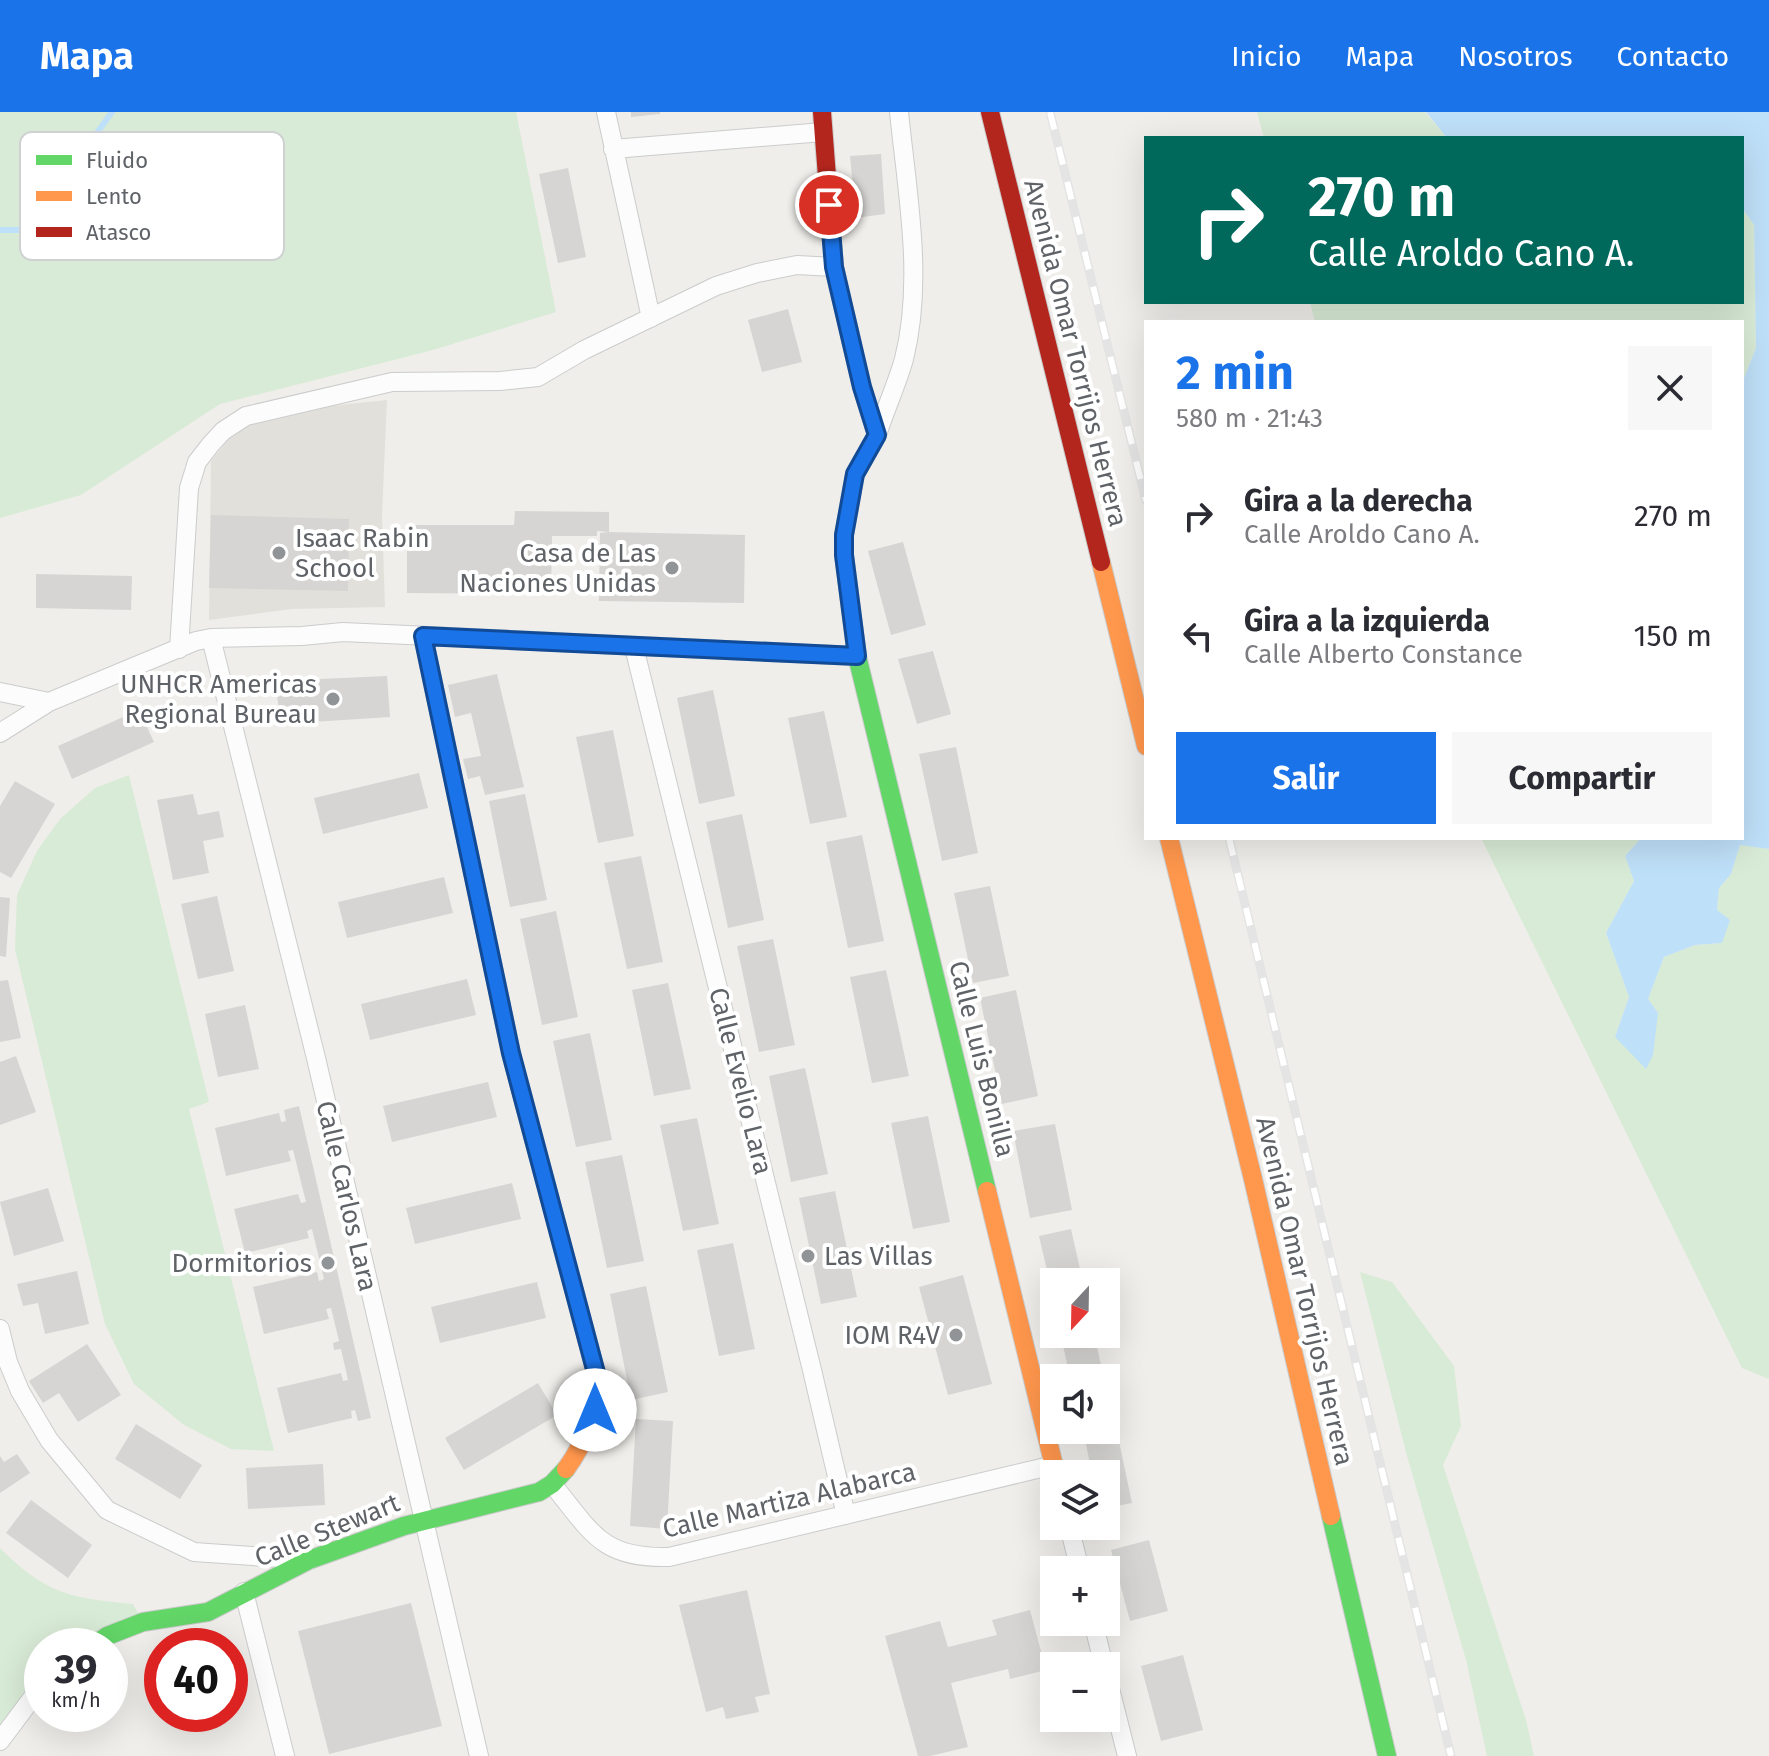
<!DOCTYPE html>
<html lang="es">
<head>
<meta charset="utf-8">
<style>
  :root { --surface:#fff; --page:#f7f7f7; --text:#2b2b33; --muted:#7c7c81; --accent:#1a73e8 }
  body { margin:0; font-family:"Fira Sans",sans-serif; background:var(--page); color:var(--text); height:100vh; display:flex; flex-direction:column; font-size:30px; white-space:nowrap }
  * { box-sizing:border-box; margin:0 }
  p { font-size:26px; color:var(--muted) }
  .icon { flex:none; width:44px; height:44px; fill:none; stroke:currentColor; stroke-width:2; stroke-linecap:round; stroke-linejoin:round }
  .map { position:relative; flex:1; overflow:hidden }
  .drawer { position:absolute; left:1144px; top:208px; width:600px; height:520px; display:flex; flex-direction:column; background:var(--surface); border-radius:0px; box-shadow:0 8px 32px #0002 }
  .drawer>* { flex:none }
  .top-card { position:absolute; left:1144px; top:24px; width:600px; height:168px; border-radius:0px; box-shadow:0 8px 32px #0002; background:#00695c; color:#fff; overflow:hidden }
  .needle { width:52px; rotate:202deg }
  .controls { position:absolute; left:1040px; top:1156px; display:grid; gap:16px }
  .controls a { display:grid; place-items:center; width:80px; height:80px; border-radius:0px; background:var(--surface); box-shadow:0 8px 32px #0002; font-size:40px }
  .speed { position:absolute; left:24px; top:1516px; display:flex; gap:16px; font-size:40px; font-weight:700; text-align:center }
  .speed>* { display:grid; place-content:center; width:104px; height:104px; border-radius:50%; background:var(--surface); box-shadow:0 8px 32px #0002; line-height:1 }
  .speed small { font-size:20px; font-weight:400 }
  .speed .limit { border:12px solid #d22; background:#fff; color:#111 }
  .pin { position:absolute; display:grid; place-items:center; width:68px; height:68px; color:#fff; margin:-34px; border:4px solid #fff; border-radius:50%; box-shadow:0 2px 8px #0007 }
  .me { position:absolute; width:88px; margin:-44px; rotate:0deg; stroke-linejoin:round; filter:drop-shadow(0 0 6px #0008) }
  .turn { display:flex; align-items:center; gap:28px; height:168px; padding:0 32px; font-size:36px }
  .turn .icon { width:104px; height:104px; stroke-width:2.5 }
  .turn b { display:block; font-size:56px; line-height:68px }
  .round { display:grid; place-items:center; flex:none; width:84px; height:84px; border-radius:0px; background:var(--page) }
  .summary { display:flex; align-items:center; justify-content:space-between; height:136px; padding:0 32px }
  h1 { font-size:48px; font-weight:700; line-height:60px; color:var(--accent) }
  .cta { display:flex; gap:16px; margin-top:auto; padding:16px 32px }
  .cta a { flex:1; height:92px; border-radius:0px; background:var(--accent); color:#fff; font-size:32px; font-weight:700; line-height:92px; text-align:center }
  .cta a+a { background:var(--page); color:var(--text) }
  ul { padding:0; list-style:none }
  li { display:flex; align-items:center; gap:24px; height:120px; padding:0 32px }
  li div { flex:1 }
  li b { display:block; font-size:30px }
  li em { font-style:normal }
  header { display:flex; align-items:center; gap:48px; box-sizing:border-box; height:112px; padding:0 40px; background:var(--accent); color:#fff }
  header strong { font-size:38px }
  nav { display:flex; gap:44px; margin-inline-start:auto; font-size:28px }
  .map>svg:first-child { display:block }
</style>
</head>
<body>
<header>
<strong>Mapa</strong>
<nav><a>Inicio</a><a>Mapa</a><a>Nosotros</a><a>Contacto</a></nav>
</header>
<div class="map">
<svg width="1769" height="1644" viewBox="0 0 1769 1644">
  <rect width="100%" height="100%" fill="#efeeea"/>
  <path fill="#e2e0da" d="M387 288 382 403 385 495 291 497 209 508 211 349 228 328 248 314 292 298Z"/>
  <path fill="#d8ebd6" d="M0 0H516L556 200 433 238 220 292 81 383 0 406Z
    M1257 0H1425L1447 26H1264Z
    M1742 96 1754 113 1756 236 1742 271V210H1315L1310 190H1742Z
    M129 663 209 990 189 997 274 1339 231 1337 184 1313 134 1272 105 1212 15 837 17 783 37 739 60 707 95 676Z
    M1481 726H1641L1625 744 1634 769 1606 821 1629 885 1615 925 1648 887 1664 845 1695 833 1722 831 1717 798 1719 776 1731 762 1740 732 1769 737V1267L1742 1256Z
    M1360 1160 1392 1170 1454 1254 1461 1314 1443 1353 1526 1608 1534 1644H1487L1466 1548 1407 1344Z
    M0 1436C46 1482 70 1486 133 1492L143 1510 92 1534H42V1573L0 1629Z"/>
  <path fill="#bfe0f9" d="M1426 0H1769V737L1740 733 1731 762 1719 776 1717 798 1730 808 1722 831 1695 833 1664 845 1648 887 1658 901 1653 943 1646 957 1615 925 1629 885 1606 821 1634 769 1625 744 1641 726H1742V271L1756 236 1754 113 1742 96V26H1447Z"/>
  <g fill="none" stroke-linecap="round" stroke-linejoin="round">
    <path stroke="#bfe0f9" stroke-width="6" d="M0 118H27L112 0"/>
  </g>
  <path fill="#d6d5d3" d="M631 0H660V2L631 5Z
    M881 42 885 102 856 106 850 44Z
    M568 56 586 145 558 151 539 62Z
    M788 197 802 250 762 260 748 208Z
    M515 399 609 400V420L597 419V424H552L551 482 407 481V413H514Z
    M211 403 349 407 348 479 209 476Z
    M609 420 745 423 744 491 599 489 600 421Z
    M903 430 926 513 891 523 868 439Z
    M36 462 132 464 131 498 36 496Z
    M933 539 951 602 917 612 898 547Z
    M497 562 524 675 485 683 480 664 468 667 463 647 481 644 471 601 455 605 448 573Z
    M387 564 390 605 281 612 275 569Z
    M713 578 735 684 699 692 677 586Z
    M139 598 154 630 72 667 58 634Z
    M824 599 847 705 810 712 788 606Z
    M613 618 634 724 598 731 576 625Z
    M956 635 978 741 942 749 919 642Z
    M419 661 428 696 323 722 314 686Z
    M15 669 55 692 11 766 0 760V694Z
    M193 682 198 703 219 699 224 725 203 729 209 761 173 768 157 688Z
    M525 682 547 788 510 795 489 689Z
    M742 702 764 808 728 816 706 710Z
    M862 723 884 829 848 836 826 730Z
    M641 744 663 850 627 857 604 751Z
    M444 765 453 801 347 826 338 790Z
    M990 774 1009 864 973 871 954 781Z
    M217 784 234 859 198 867 181 792Z
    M0 785 10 786 6 845 0 844Z
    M556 799 578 905 542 913 520 807Z
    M773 827 795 933 759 940 737 834Z
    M886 858 909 964 872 971 850 865Z
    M467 867 476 903 370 928 361 892Z
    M8 868 21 926 0 930V869Z
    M668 871 691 977 654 984 632 878Z
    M1016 878 1038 984 1002 992 980 886Z
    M245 893 259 957 218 965 205 902Z
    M590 921 612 1028 576 1035 553 929Z
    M16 944 36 1000 0 1013V950Z
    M805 956 828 1062 791 1070 769 964Z
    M488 970 497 1005 392 1030 383 994Z
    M299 994 371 1306 358 1309 355 1298 351 1299 352 1306 288 1321 277 1276 341 1261 343 1269 348 1268 341 1237 334 1238 333 1231 339 1229 331 1196 326 1197 329 1207 264 1222 253 1175 317 1160 319 1169 324 1167 312 1117 307 1119 309 1126 245 1141 234 1097 298 1082 301 1091 306 1090 293 1038 288 1039 291 1049 226 1064 215 1016 279 1001 281 1010 286 1009 284 998Z
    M928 1004 950 1110 913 1117 891 1011Z
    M697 1006 719 1112 683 1119 660 1013Z
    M1055 1012 1072 1098 1030 1106 1013 1019Z
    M622 1043 644 1149 607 1156 585 1050Z
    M512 1071 521 1107 415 1132 406 1096Z
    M48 1076 64 1129 14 1144 0 1090Z
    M835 1079 857 1185 821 1192 799 1086Z
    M1071 1117 1083 1170H1054L1053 1184 1039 1124Z
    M733 1131 755 1237 719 1244 697 1138Z
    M77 1159 89 1212 45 1222 38 1191 23 1194 17 1172Z
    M963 1163 992 1272 948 1283 919 1175Z
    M537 1170 546 1206 440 1231 431 1195Z
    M646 1174 668 1280 631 1288 610 1182Z
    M1069 1222H1094L1104 1266H1070L1061 1224Z
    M87 1232 121 1283 78 1310 59 1281 43 1291 29 1269Z
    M538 1271 557 1303 464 1358 445 1326Z
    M636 1307 673 1309 667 1417 630 1414Z
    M136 1312 202 1353 180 1387 115 1347Z
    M1116 1315 1132 1391 1106 1396V1362H1092L1084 1322Z
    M17 1342 30 1361 0 1381V1344L4 1350Z
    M323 1352 325 1393 248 1397 246 1356Z
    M31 1388 92 1433 68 1466 6 1421Z
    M1149 1428 1168 1499 1130 1509 1111 1438Z
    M747 1478 770 1582 755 1585 759 1600 726 1607 723 1595 706 1600 679 1493Z
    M411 1491 442 1614 329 1642 298 1519Z
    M1030 1498 1046 1558 1010 1567 1008 1557 951 1571 968 1635 930 1644H918L885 1524 940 1509 948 1535 997 1523 992 1508Z
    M1183 1543 1203 1618 1161 1629 1141 1554Z"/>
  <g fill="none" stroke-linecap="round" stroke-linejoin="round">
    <defs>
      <path id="street" d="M606 0 651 206
        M613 37 823 20
        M877 323C885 298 897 272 904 247 924 167 907 80 899 0
        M211 526 316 946 479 1644
        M634 535 812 1258 846 1403
        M179 537 189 376 197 350 211 332 223 319 246 304 392 270 500 269 538 265 584 238 716 174 757 161 797 153 834 155
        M0 580 49 590
        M0 621 49 590 196 529 211 526 302 524 343 520 857 544
        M0 1217 8 1250 20 1279 49 1328 107 1398 194 1440 309 1448
        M553 1373C592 1421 602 1447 669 1445L1054 1353
        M1069 1414 1080 1458
        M244 1480 285 1644
        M1093 1510 1104 1554
        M1106 1561 1127 1644
        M0 1629 42 1573"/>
      <path id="fast" d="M857 544 987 1079
        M1331 1404 1387 1644
        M92 1534 107 1524 143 1510 208 1500 309 1448 404 1414 539 1380 552 1372 566 1357"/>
      <path id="slow" d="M1101 450 1146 634
        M1169 726 1253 1067 1331 1404
        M501 893 511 941 596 1261C598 1297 587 1328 566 1357
        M987 1079 1056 1362"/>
      <path id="jam" d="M822 0 834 155 862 275 877 323 855 362 844 423V443L857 544
        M990 0 1101 450
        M423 524 501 893"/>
    </defs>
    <use href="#street" stroke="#cbcccc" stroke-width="20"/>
    <use href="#fast" stroke="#cacacb" stroke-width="20"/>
    <use href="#slow" stroke="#cacacb" stroke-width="20"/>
    <use href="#jam" stroke="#cacacb" stroke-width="20"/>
    <use href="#street" stroke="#fdfcfc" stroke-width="18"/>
    <use href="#fast" stroke="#63d668" stroke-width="18"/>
    <use href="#slow" stroke="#ff974d" stroke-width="18"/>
    <use href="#jam" stroke="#b3261e" stroke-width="18"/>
    <defs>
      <path id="rail" d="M1050 0 1146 389
        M1229 726 1451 1644"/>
    </defs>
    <use href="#rail" stroke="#e4e4e4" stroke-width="9"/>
    <use href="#rail" stroke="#fff" stroke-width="6" stroke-dasharray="18" stroke-linecap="butt"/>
  </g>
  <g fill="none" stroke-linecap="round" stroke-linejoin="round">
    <defs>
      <path id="route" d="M595 1298 598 1284 596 1261 511 941 423 524 857 544 844 443V423L855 362 877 323 862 275 834 155 829 93"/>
    </defs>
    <use href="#route" stroke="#114b97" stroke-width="20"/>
    <use href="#route" stroke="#1a73e8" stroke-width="14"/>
  </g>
  <g fill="#919496" stroke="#fff" stroke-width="3">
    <circle cx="279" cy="441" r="8"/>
    <circle cx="672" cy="456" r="8"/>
    <circle cx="333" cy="587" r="8"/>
    <circle cx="808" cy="1144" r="8"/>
    <circle cx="328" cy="1151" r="8"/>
    <circle cx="956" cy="1223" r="8"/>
  </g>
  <g text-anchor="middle" stroke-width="8" stroke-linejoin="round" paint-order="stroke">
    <g font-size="26" fill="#5f6368" stroke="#fff">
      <text transform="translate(1076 241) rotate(76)" y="9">Avenida Omar Torrijos Herrera</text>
      <text transform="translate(982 947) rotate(76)" y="9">Calle Luis Bonilla</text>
      <text transform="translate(741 969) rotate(76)" y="9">Calle Evelio Lara</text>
      <text transform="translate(347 1084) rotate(77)" y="9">Calle Carlos Lara</text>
      <text transform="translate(1305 1179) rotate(77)" y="9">Avenida Omar Torrijos Herrera</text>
      <text transform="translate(789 1388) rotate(-13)" y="9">Calle Martiza Alabarca</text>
      <text transform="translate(327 1418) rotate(-22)" y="9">Calle Stewart</text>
    </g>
    <g font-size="26" fill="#5f6368" stroke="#fff" text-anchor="end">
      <text x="295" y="435" text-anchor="start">Isaac Rabin<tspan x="295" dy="30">School</tspan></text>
      <text x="656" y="450">Casa de Las<tspan x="656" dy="30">Naciones Unidas</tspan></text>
      <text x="317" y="581">UNHCR Americas<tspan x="317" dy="30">Regional Bureau</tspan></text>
      <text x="824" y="1153" text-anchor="start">Las Villas</text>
      <text x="312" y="1160">Dormitorios</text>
      <text x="940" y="1232">IOM R4V</text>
    </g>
  </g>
  <rect x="20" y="20" width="264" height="128" rx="12" fill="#fff" stroke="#cfd0d2" stroke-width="2"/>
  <rect x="36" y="43" width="36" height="10" fill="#63d668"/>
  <rect x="36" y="79" width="36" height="10" fill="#ff974d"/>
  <rect x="36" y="115" width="36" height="10" fill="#b3261e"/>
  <g font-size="22" fill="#5f6368">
    <text x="86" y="56">Fluido</text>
    <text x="86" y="92">Lento</text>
    <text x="86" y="128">Atasco</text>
  </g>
</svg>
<div class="controls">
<a><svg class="needle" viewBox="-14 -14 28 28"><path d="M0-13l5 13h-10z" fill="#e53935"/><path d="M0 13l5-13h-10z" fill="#7c7c81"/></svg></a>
<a><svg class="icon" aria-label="sound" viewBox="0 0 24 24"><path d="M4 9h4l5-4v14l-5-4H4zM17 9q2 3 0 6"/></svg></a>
<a><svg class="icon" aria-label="layers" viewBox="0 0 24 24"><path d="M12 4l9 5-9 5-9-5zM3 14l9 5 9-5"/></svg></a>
<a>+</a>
<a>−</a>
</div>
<div class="speed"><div>39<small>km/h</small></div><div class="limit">40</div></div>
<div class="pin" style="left:829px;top:93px;background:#d93025"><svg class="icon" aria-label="arrive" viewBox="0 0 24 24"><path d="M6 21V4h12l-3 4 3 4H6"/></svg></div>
<svg class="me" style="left:595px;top:1298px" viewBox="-20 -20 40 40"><circle r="19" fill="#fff"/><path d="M0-13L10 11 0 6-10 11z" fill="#1a73e8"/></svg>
<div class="top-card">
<div class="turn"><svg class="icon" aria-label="right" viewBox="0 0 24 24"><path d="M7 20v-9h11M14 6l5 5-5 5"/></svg><div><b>270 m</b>Calle Aroldo Cano A.</div></div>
</div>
<section class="drawer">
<div class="summary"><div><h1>2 min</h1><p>580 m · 21:43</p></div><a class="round"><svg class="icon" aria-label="close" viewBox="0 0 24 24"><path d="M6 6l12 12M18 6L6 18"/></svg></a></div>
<ul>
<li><svg class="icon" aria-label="right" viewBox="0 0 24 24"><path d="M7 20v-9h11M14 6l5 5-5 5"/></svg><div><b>Gira a la derecha</b><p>Calle Aroldo Cano A.</p></div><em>270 m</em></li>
<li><svg class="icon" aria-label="left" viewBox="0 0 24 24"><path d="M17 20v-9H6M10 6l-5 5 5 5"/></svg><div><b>Gira a la izquierda</b><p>Calle Alberto Constance</p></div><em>150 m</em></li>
</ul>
<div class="cta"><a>Salir</a><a>Compartir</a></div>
</section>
</div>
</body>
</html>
